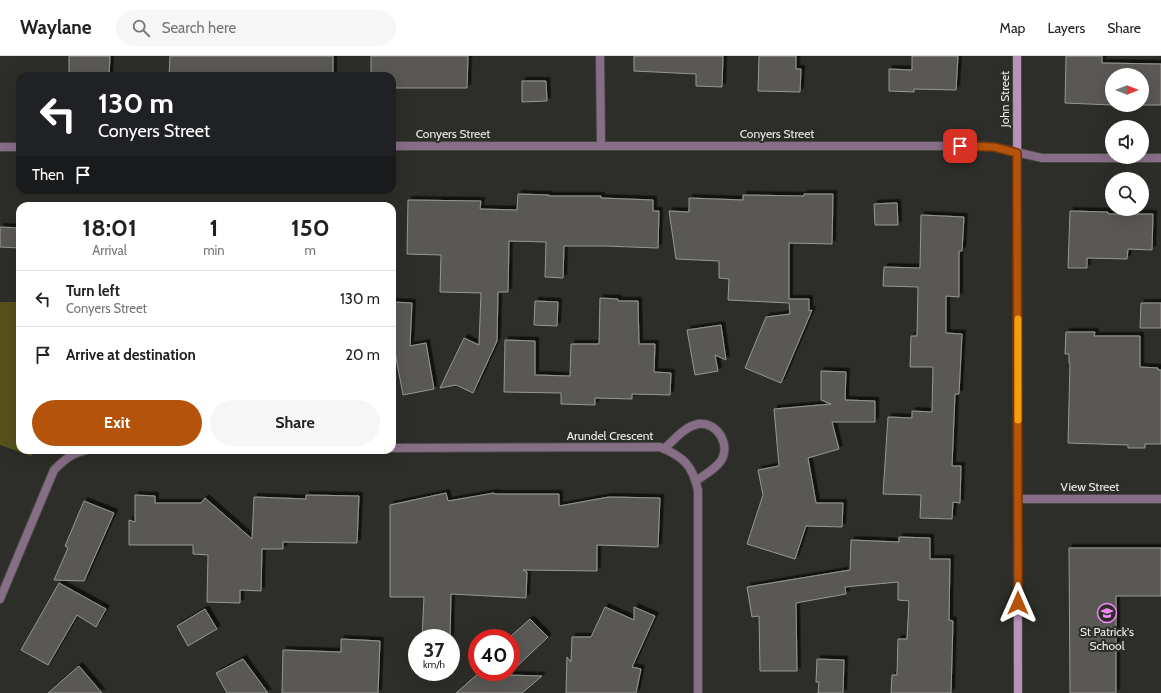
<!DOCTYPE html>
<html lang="en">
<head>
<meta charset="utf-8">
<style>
  :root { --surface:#fff; --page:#f6f6f6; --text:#222; --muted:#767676; --line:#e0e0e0; --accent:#b45309 }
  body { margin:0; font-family:Cabin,sans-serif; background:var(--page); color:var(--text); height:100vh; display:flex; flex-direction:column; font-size:15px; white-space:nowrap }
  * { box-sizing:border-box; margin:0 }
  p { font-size:13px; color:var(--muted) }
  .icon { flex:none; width:22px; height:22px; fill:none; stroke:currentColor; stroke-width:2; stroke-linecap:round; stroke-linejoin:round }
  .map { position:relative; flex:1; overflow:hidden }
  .sheet { position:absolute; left:16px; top:146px; width:380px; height:252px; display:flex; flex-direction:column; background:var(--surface); border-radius:12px; box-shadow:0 4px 16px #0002 }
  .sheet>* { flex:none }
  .top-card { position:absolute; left:16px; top:16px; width:380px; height:122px; border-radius:12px; box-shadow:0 4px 16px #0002; background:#202124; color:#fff; overflow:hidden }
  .needle { width:26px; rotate:90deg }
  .tools { position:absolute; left:1105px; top:12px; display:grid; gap:8px }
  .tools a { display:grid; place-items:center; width:44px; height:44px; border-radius:50%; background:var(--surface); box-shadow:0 4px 16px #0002; font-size:20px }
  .speed { position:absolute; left:408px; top:573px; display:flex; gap:8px; font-size:20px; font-weight:700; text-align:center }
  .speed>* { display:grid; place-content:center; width:52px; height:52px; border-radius:50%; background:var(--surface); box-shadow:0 4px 16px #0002; line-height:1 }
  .speed small { font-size:10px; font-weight:400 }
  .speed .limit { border:6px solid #d22; background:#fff; color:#111 }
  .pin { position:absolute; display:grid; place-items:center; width:34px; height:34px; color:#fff; margin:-17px; border-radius:8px; box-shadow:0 2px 6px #0006 }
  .me { position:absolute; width:44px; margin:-22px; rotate:0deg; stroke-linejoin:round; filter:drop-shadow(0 0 3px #0008) }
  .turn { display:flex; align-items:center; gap:14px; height:84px; padding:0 16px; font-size:18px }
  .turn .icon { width:52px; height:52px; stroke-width:2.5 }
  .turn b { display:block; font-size:28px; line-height:34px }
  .then { display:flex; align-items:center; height:38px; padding:0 16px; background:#0003; gap:8px; font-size:15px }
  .eta { display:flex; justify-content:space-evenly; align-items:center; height:68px; text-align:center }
  .eta b { font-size:24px; font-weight:700; line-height:28px }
  .cta { display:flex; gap:8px; margin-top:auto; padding:8px 16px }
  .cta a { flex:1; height:46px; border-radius:24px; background:var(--accent); color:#fff; font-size:16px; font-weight:700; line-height:46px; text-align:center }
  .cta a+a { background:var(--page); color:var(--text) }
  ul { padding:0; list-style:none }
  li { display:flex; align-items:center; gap:12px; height:56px; padding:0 16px; border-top:1px solid var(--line) }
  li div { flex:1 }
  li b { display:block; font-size:15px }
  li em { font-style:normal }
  header { display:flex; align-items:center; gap:24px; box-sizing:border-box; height:56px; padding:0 20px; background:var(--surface); border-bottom:1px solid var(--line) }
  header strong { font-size:19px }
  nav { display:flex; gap:22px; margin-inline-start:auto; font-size:14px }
  .search { width:280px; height:36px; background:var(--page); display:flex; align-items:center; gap:10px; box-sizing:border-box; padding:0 14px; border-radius:22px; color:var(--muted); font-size:15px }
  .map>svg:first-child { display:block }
</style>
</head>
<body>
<header>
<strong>Waylane</strong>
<div class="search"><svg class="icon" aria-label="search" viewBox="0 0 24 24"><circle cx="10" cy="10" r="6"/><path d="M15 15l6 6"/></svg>Search here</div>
<nav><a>Map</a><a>Layers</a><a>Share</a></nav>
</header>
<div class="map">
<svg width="1161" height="637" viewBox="0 0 1161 637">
  <defs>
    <filter id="shadow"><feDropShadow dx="3.5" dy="-3.5" stdDeviation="0" flood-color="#0009"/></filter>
  </defs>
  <rect width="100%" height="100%" fill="#2d2d29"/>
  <path fill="#56511b" d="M0 246H20V394H37L31 400 0 389Z"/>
  <path fill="#5a5955" stroke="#979792" filter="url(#shadow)" d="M69 0H110L109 20H69Z
    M170 0H333V20H169Z
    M371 0H468L467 32H392V20H371Z
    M634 0H723L722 31 696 30V18L634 15Z
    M759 0H796V13H801L800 36 758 35Z
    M912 0H958L956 34 914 33V36L889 35V13L912 14Z
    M1066 0H1102V7L1161 8V49H1141H1142V19H1112V49L1065 47Z
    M522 25H546L547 45 522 46Z
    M518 138 549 139V140H601V142L653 144V155H659L658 192 604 190H564L563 222 545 221 546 186 509 185 508 236H498L497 285 473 337 456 329 440 332 464 282 479 289 481 237 440 236 441 199 407 198 408 144 481 145 480 153 517 154Z
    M804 138H833L832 188 789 187V243H809V255L812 254 781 327 745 312 766 261 790 258 789 247 728 244 729 223 719 222V205L676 203 669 155 689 156V142L743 144V139L804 140Z
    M893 147H897L898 169H875L874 148Z
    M1070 155 1108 156V158H1153L1152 194 1128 193 1127 203 1087 202V212H1068Z
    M921 159 964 161 962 195H959V241L946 240V277L962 278 959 338H955L952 410H961L960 447 953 446 952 463 920 462 921 439 883 438 888 361 912 362V355L932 356 933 311H910L911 280H917L918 231 883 230 884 211 920 212Z
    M0 171 20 172V192L0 191Z
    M600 242 618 243V245H638L639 288H655L654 316 671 317 670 339 632 338V343L595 342V349L561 348V337L504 336 505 284 535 285V319L570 320 571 288H599Z
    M535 245 558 246 557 270 534 269Z
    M392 246 412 247 410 290 426 287 434 333 403 339 392 280Z
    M1141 247H1161V272H1140Z
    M721 269 726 304 715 299 718 315 695 319 687 274Z
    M1066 276H1095L1094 280H1140V311L1158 312V314H1161V388H1145V392H1128V389L1068 387 1070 307H1069V298H1065Z
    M821 315 846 316 845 344 875 345V366H832L839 393 808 402 816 447H843L842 471 806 470 795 503 747 488 763 439 758 414 779 410 774 353 831 348 821 344Z
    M446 437 448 445 494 437 495 438H559V450L609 441 660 442 658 491 597 489V515L523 514 527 516 526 542 451 538 450 582H422L424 541H390V449Z
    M135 439 155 440V447H201L205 442 252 483 254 441 306 443V439L359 440 357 487 283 486V493H262L261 535 240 534V547L207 546 208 499 193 498V489H129V464L135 466Z
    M84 445 114 457 84 525 54 524 68 492 65 490Z
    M899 481 930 482V503H950L949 564 953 565 951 637H891L892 619H897L898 583H907L909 545 898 544V526L845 531 846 538 796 547 797 615H760L759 560 752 561 747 531 850 514 851 484 899 486Z
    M1069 492H1161V540H1116V637H1070Z
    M59 527 106 553 96 571 77 559 48 609 21 594Z
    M605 551 634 564V551L655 560 632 611 641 613 636 637H566L567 601 571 606 572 581H591Z
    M205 553 217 573 188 590 177 570Z
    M530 563 548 581 511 616V580Z
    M341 583 380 585 378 637H282L283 594 341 596Z
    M243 603 268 637H227L216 617Z
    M817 603 844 604 843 637H818L819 626H816Z
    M79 610 102 637H48Z
    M480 616H511L507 619 542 620 522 637H456Z"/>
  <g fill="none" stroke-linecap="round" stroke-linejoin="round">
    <defs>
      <path id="street" d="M600 0 601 90
        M392 90H976L994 91 1042 102H1161
        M0 91H20
        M392 392 660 391C684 401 692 409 698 434V637
        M664 393C674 384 684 371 698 368 718 365 732 391 720 406 714 414 704 419 696 425
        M1018 443H1161
        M0 543 54 414C64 404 72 397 86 394"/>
      <path id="secondary" d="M1017 0 1018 637"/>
    </defs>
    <use href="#street" stroke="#484844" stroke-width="10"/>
    <use href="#secondary" stroke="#484844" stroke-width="10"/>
    <use href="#street" stroke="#866e87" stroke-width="8"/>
    <use href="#secondary" stroke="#b992ba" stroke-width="8"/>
  </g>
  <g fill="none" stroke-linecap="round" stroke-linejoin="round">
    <defs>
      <path id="route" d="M960 90 994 91 1017 97 1018 547"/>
    </defs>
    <use href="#route" stroke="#753606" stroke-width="10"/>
    <use href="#route" stroke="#b45309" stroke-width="7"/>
    <path stroke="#f59e0b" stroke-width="7" d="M1018 263V364"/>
  </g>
  <defs>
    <symbol id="school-ring" viewBox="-11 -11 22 22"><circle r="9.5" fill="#2d2d29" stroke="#f18af4" stroke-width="1.5"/><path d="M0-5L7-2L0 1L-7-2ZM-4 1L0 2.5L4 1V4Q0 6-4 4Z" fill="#f18af4"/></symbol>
  </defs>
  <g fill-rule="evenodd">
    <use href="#school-ring" x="1096" y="546" width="22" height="22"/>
  </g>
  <g text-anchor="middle" stroke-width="4" stroke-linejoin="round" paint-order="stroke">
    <g font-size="12" fill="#efeeec" stroke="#2d2d29">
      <text transform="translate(1005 43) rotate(-90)" y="4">John Street</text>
      <text x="453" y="82">Conyers Street</text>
      <text x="777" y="82">Conyers Street</text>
      <text x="610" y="384">Arundel Crescent</text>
      <text x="1090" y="435">View Street</text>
    </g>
    <g font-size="12" fill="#efeeec" stroke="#2d2d29">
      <text x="1107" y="580">St Patrick's<tspan x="1107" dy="14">School</tspan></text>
    </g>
  </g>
</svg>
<div class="tools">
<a><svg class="needle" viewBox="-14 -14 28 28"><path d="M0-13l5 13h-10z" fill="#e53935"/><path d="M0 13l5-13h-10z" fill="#767676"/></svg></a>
<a><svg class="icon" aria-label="sound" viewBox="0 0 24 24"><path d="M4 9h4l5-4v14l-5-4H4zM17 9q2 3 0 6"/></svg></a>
<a><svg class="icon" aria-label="search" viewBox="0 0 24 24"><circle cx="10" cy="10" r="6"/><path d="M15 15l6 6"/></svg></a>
</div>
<div class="speed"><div>37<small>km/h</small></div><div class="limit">40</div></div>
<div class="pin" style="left:960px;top:90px;background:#d93025"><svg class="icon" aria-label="arrive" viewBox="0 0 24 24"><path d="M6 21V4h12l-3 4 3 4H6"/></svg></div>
<svg class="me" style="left:1018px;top:547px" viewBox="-20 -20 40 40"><path d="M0-17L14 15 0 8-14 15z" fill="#b45309" stroke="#fff" stroke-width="4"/></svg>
<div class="top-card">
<div class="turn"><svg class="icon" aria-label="left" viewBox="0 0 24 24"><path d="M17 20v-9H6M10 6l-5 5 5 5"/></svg><div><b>130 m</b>Conyers Street</div></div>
<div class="then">Then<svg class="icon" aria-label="arrive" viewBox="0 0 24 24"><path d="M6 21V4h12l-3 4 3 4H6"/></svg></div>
</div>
<section class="sheet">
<div class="eta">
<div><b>18:01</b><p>Arrival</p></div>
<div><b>1</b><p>min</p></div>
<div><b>150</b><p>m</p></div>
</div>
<ul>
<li><svg class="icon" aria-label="left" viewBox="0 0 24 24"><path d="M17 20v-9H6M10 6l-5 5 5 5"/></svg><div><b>Turn left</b><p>Conyers Street</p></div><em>130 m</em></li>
<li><svg class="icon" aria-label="arrive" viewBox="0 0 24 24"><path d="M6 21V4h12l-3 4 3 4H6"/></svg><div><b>Arrive at destination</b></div><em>20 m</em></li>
</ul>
<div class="cta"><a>Exit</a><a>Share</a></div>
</section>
</div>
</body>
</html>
